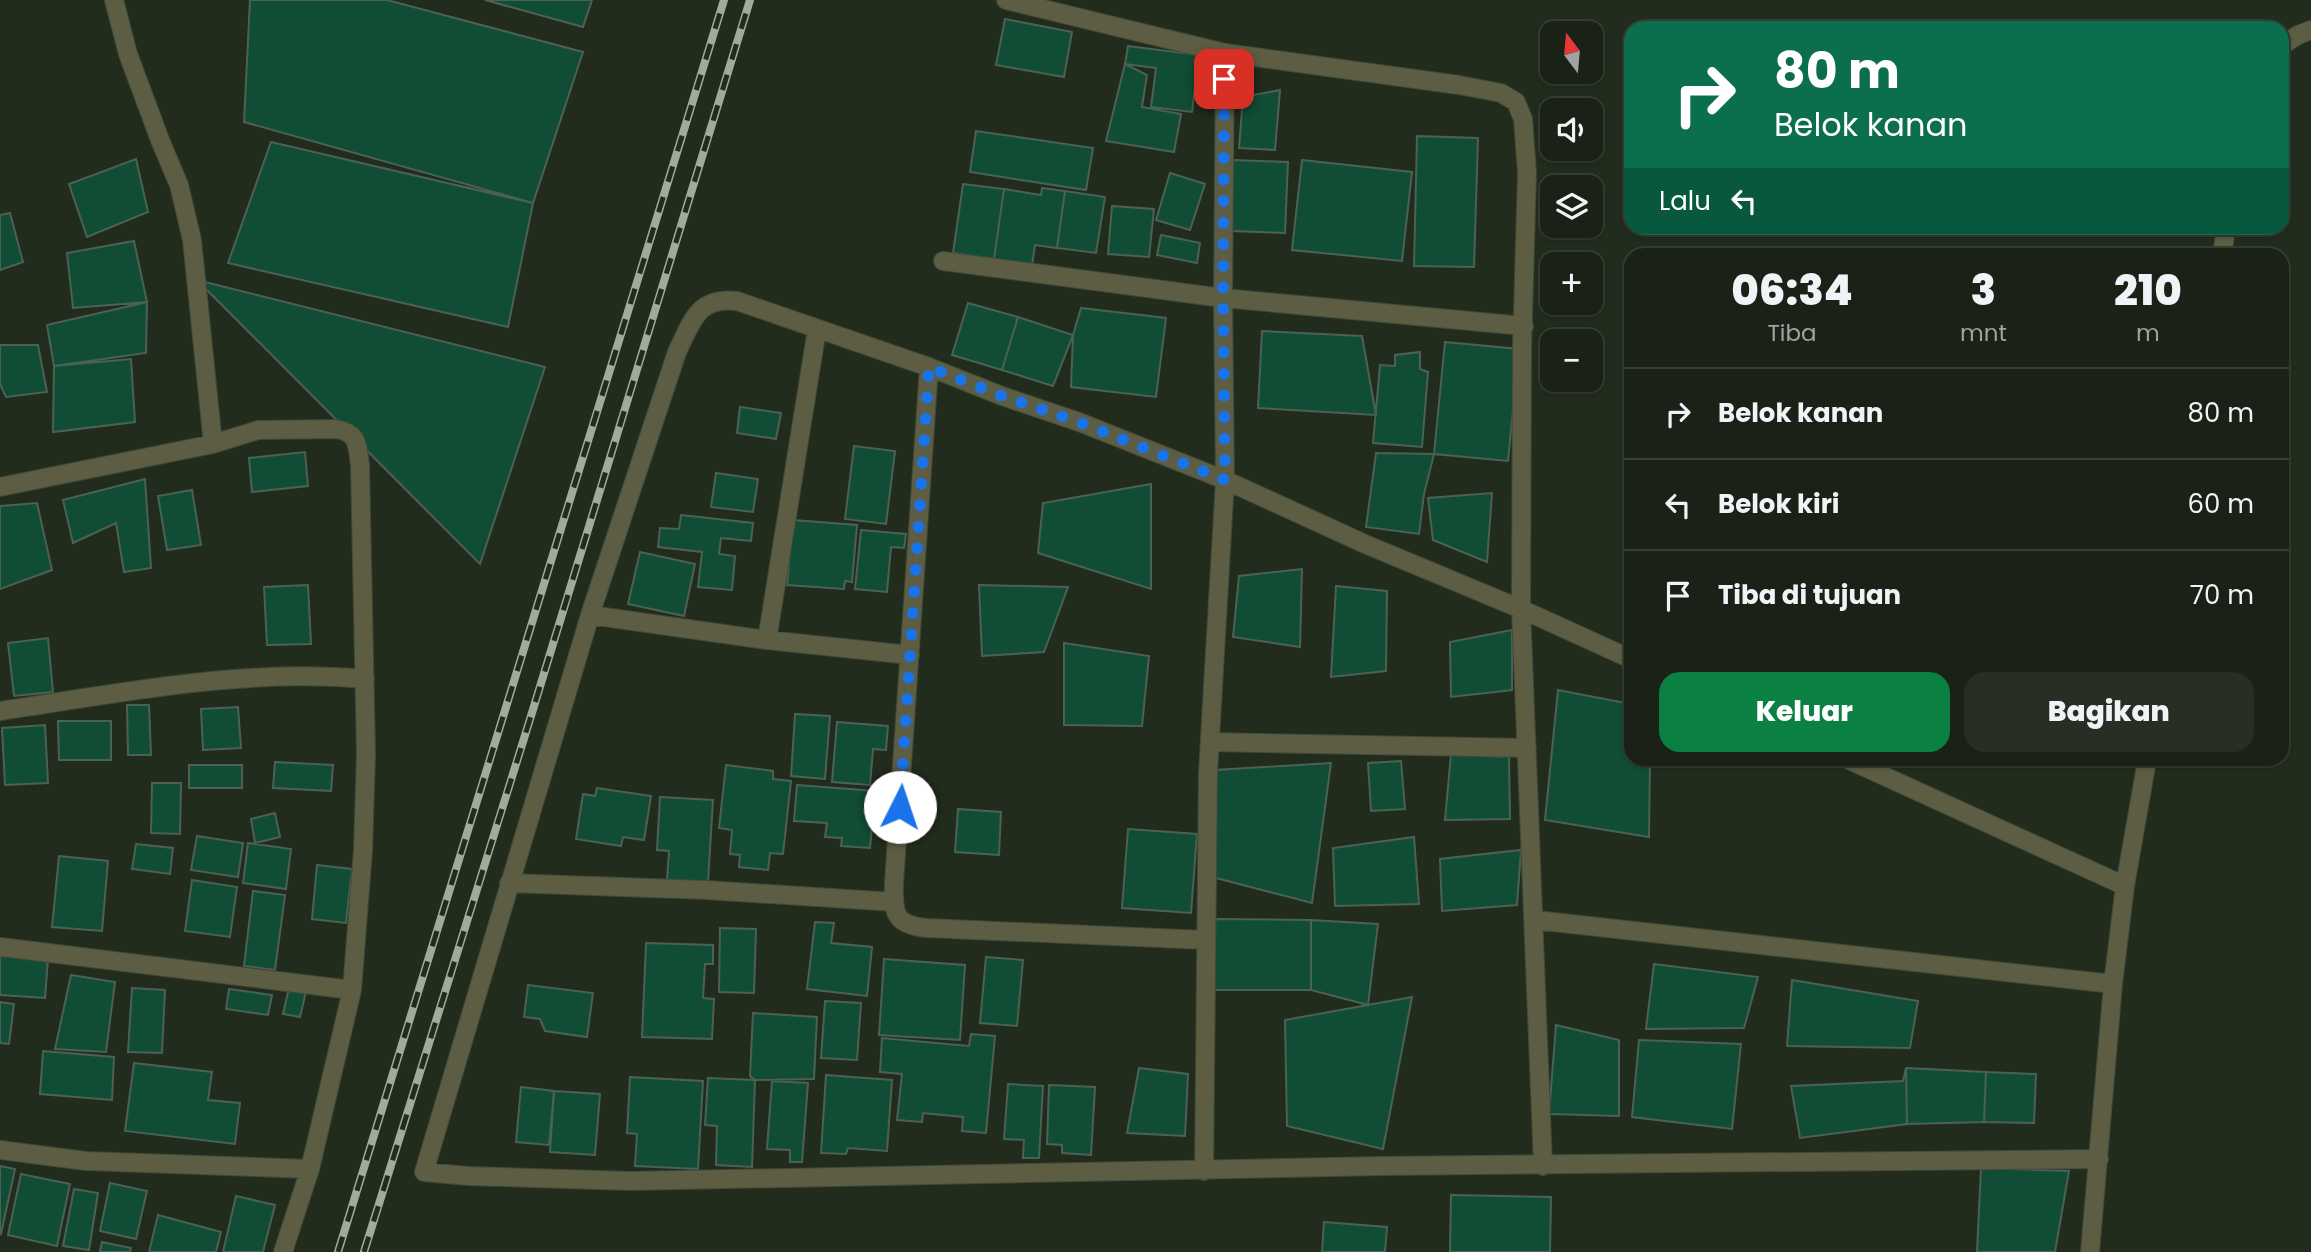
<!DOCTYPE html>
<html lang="id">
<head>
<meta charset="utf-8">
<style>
  :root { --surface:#1a2116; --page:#272e23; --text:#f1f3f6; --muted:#9fa3a1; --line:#383e35; --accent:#0b8043 }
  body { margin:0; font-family:Poppins,sans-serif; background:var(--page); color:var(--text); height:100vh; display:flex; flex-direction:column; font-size:26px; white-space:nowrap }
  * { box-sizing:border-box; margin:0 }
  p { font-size:23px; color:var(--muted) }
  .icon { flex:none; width:38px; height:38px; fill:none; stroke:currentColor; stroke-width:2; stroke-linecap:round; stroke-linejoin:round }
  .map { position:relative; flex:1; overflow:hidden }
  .side { position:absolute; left:1624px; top:248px; width:665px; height:518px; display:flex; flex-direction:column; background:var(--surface); border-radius:21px; box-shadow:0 2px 5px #0004,0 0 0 2px var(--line) }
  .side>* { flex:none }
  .hud { position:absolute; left:1624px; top:21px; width:665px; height:214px; border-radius:21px; box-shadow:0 2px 5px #0004,0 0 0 2px var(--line); background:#0b6e4f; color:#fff; overflow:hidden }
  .needle { width:46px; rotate:344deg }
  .controls { position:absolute; left:1540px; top:21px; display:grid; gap:14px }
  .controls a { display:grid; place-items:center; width:63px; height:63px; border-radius:14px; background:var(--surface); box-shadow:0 2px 5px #0004,0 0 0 2px var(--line); font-size:35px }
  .pin { position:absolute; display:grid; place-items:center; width:60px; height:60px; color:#fff; margin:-30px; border-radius:14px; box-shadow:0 4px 10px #0006 }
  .me { position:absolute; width:77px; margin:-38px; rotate:4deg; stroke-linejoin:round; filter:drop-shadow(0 0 5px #0008) }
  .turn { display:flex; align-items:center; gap:24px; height:147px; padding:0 35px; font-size:32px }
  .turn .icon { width:91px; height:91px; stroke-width:2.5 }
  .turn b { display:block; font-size:49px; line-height:60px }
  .then { display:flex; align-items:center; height:66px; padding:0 35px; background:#0003; gap:14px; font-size:26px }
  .eta { display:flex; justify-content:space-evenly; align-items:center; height:119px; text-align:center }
  .eta b { font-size:42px; font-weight:800; line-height:49px }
  .primary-button { display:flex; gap:14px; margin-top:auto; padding:14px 35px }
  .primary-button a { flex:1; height:80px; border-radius:21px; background:var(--accent); color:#fff; font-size:28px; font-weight:800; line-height:80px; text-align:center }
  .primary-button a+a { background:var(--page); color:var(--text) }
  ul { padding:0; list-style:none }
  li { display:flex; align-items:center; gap:21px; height:91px; padding:0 35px; border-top:2px solid var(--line) }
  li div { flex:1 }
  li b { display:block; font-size:26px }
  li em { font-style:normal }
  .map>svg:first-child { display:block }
</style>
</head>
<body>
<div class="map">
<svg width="2311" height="1252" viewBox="0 0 2311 1252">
  <rect width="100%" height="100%" fill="#222c1d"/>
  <path fill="#114d35" stroke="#4c6156" stroke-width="2" d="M250 0H387L583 52 533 203 244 122Z
    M485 0H592L583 27Z
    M1005 19 1072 32 1064 77 996 65Z
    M1128 46 1199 55 1192 112 1151 107 1156 68 1125 64Z
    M1125 64 1147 75 1142 107 1181 114 1174 152 1106 141Z
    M1280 90 1275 150 1239 148 1243 97Z
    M976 131 1093 148 1086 190 970 172Z
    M1417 136 1478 138 1474 267 1414 266Z
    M271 142 533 203 508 327 228 263Z
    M136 159 148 212 87 237 69 184Z
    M1233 160 1288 162 1285 233 1231 231Z
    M1302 160 1412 172 1402 261 1292 250Z
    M1170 173 1205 184 1190 230 1156 220Z
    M963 184 1004 189 994 259 953 253Z
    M1042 188 1065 191 1057 248 1035 245 1032 265 994 259 1004 189 1041 195Z
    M1065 191 1105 197 1096 253 1057 248Z
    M1112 206 1154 209 1149 257 1108 254Z
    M10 213 23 262 0 270V215Z
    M1161 235 1200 243 1197 263 1157 255Z
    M134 241 147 302 73 308 67 253Z
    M197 280 545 367 480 564Z
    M147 302 146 353 54 366 47 325Z
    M968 303 1018 317 1002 370 952 355Z
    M1081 308 1166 318 1156 397 1071 387 1073 335Z
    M1018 317 1073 335 1053 386 1002 370Z
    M1262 331 1362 336 1376 415 1258 408Z
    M1445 342 1519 349 1508 461 1434 454Z
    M0 345H38L47 392 6 397 0 384Z
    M1420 352V369L1428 372 1422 447 1373 443 1380 365 1395 366V355Z
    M131 359 135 422 53 432 54 366Z
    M740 407 781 413 776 439 737 433Z
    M854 446 895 451 886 524 845 519Z
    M305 452 308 486 252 492 249 458Z
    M1376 453 1434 454 1424 494 1419 534 1366 527Z
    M716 473 758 479 753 512 711 507Z
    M145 479 151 568 124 572 116 523 73 543 63 500Z
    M1151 484V589L1038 553 1043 503Z
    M192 490 201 545 167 550 158 496Z
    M1492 493 1487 562 1433 540 1428 498Z
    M37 503 52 570 0 589V506Z
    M681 515 753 523 751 541 721 538 719 554 735 556 732 590 698 587 702 552 658 547 660 528 679 529Z
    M793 520 857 525 852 582 845 581 844 589 787 585Z
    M861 530 906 534 904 548 891 547 887 592 855 589Z
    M640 552 695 564 684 616 628 604Z
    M1302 569 1300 647 1233 637 1239 576Z
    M308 585 311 644 267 645 264 587Z
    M979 585 1068 587 1044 652 982 656Z
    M1336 586 1387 591 1386 671 1331 677Z
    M1512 630V690L1451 697 1450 642Z
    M48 638 53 692 14 696 8 643Z
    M1064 643 1149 656 1142 726 1064 725Z
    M1558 690 1631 704V760H1650L1649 837 1545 820Z
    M127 705H149L151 755H128Z
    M238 707 241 748 203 750 201 709Z
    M795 714 830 716 825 779 791 776Z
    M58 721H111V760H59Z
    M837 722 888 726 886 750 873 749 870 785 832 782Z
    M45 725 48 783 5 785 2 728Z
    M1451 754 1509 757 1510 819 1445 820Z
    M1401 761 1405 809 1371 811 1368 763Z
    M275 762 333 765 331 791 273 788Z
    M1331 763 1312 903 1212 877 1215 770Z
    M189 765H242V788H189Z
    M726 765 773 771V779L791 781 783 854 770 853 768 870 739 867 740 855 730 854 732 830 719 828Z
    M152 783H181L180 834 151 833Z
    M797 785 875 791 870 848 841 846 842 838 825 837 827 823 794 821Z
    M597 788 651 796 644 840 623 837 621 846 576 839 583 794 595 796Z
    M660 797 713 800 708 882 667 880 669 851 657 850Z
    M958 809 1001 812 999 855 955 852Z
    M275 813 280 837 255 843 251 819Z
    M1128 829 1197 834 1191 913 1122 908Z
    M197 836 243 843 238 877 191 870Z
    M1414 837 1419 904 1335 906 1333 848Z
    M248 843 291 849 286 889 243 883Z
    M136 844 173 848 170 874 132 869Z
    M1521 850 1517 905 1442 911 1440 859Z
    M59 856 108 861 102 931 52 927Z
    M317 865 352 869 346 923 312 919Z
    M192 880 237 887 230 937 185 931Z
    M253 891 285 895 275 970 244 966Z
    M1213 919 1311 920V990H1212Z
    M1311 920 1378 924 1368 1005 1311 990Z
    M815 922 834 923 831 943 872 947 867 996 807 989Z
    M720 928 756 929 754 993 719 992Z
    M646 943 713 945V964H705L703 998 714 999 712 1039 642 1037Z
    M0 956 48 959 45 998 0 995Z
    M986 957 1023 960 1017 1026 980 1023Z
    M884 959 965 965 960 1040 879 1035Z
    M1654 964 1758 977 1744 1028 1646 1029Z
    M71 975 115 982 106 1052 55 1049Z
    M1792 980 1918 1001 1910 1048 1787 1046Z
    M290 983 307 987 300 1017 283 1014Z
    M528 985 593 993 587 1037 545 1031 540 1019 524 1017Z
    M132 988 165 990 162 1053 128 1052Z
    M229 989 272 995 268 1015 226 1009Z
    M1412 997 1383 1149 1287 1126 1285 1020Z
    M825 1001 861 1003 857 1060 821 1058Z
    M0 1002 14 1004 9 1044 0 1043Z
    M753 1013 817 1017 814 1079 755 1080 750 1076Z
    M1556 1025 1619 1040V1116L1549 1114Z
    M971 1034 995 1036 986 1133 962 1131 963 1117 923 1113 922 1122 897 1120 902 1074 880 1072 882 1038 969 1046Z
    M1639 1040 1741 1044 1732 1129 1632 1117Z
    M43 1051 114 1057 112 1100 40 1094Z
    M134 1063 212 1072 208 1100 240 1103 235 1144 125 1131Z
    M1139 1068 1188 1074 1185 1136 1127 1133Z
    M1906 1068 1986 1072 1984 1122 1907 1124Z
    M1906 1068 1907 1124 1800 1138 1791 1086 1903 1081Z
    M1986 1072 2036 1074 2034 1123 1984 1122Z
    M826 1075 892 1080 887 1151 848 1148 846 1154 821 1153Z
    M630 1077 703 1081 698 1169 635 1166 637 1134 627 1133Z
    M708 1078 755 1080 752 1167 716 1165 717 1126 705 1125Z
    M772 1081 808 1083 802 1162H790V1150L767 1149Z
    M1008 1084 1043 1086 1039 1158H1023L1024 1140 1004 1139Z
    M1049 1085 1095 1087 1091 1155 1062 1153V1145L1047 1144Z
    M521 1087 554 1091 549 1145 516 1142Z
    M554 1091 600 1094 595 1155 550 1152Z
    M0 1166 15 1169 1 1234 0 1233Z
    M1981 1168 2069 1171 2055 1252H1977Z
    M21 1174 70 1184 57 1246 8 1235Z
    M110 1183 147 1191 136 1239 100 1231Z
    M74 1189 98 1193 89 1250 63 1246Z
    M1451 1195 1551 1197 1550 1252H1450Z
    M236 1196 275 1205 263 1252H223Z
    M158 1215 221 1232 216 1252H149Z
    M1324 1222 1387 1227 1385 1252H1322Z
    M102 1242 131 1248 130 1252H100Z"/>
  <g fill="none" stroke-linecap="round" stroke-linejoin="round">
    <defs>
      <path id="minor" d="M114 0 128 54 160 140 179 185 192 240 213 444 258 430 336 429C359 433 357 445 360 465L366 754 363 850 352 990 310 1169 283 1252
        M1006 0 1225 53 1459 85 1501 93 1516 102 1523 119 1527 173 1522 348 1521 609 1543 1166
        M2282 45 2298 35 2311 30
        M2222 256 2226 228
        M943 261 1223 298 1524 326
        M929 367 894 883C893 913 894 925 927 928L1205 940
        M0 487 213 444
        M590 615 767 640 910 655
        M767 640 817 329
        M1631 659 1521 609 1365 544 1225 480 1079 422 1002 396 929 367 737 301C697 296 692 322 677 352L590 615 424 1172 468 1176 631 1181 1381 1166 2099 1159
        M0 711C121 693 242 668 365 679
        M1210 742 1527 748
        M1849 760 2125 886
        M509 883 706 890 894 902
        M1535 920 2113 984
        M0 947 352 990
        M0 1150 86 1161 310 1169
        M1204 1171 1208 773 1225 480 1223 298 1225 53
        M2090 1252 2113 984 2125 886 2147 760"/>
    </defs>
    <use href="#minor" stroke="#3f493a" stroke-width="20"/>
    <use href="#minor" stroke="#5c5d42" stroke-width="18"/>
    <defs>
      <path id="rail" d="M338 1252 724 0
        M364 1252 531 716 750 0"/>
    </defs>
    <use href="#rail" stroke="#a2aa9d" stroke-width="8"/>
    <use href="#rail" stroke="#222c1d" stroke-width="5" stroke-dasharray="16" stroke-linecap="butt"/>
  </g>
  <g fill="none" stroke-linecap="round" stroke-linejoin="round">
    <path stroke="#1a73e8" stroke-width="12" stroke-dasharray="0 21.6" d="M900 807 929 367 1002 396 1079 422 1225 480 1223 298 1224 79"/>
  </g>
</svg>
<div class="controls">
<a><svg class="needle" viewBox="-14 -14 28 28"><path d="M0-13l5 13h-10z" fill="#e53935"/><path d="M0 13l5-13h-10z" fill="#9fa3a1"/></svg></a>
<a><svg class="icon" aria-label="sound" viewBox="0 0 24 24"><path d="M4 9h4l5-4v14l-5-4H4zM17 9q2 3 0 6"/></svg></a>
<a><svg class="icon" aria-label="layers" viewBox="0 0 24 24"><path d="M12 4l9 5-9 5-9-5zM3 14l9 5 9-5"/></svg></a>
<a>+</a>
<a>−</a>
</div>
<div class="pin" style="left:1224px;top:79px;background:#d93025"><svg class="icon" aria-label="arrive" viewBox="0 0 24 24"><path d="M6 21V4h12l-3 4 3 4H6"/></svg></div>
<svg class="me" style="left:900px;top:807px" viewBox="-20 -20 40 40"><circle r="19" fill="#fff"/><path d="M0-13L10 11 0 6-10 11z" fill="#1a73e8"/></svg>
<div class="hud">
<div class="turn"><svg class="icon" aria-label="right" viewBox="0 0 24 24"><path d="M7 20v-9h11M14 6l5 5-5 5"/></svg><div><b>80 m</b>Belok kanan</div></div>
<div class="then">Lalu<svg class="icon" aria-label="left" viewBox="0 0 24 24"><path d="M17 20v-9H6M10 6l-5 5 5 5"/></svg></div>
</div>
<section class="side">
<div class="eta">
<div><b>06:34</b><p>Tiba</p></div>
<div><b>3</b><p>mnt</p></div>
<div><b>210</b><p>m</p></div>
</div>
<ul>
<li><svg class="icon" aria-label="right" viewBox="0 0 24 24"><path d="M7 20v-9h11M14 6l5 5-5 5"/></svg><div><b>Belok kanan</b></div><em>80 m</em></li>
<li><svg class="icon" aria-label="left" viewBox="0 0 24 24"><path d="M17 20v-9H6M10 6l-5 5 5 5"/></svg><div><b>Belok kiri</b></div><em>60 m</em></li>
<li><svg class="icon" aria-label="arrive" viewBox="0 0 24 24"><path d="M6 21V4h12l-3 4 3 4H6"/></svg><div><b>Tiba di tujuan</b></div><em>70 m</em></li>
</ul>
<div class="primary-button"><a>Keluar</a><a>Bagikan</a></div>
</section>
</div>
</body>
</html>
